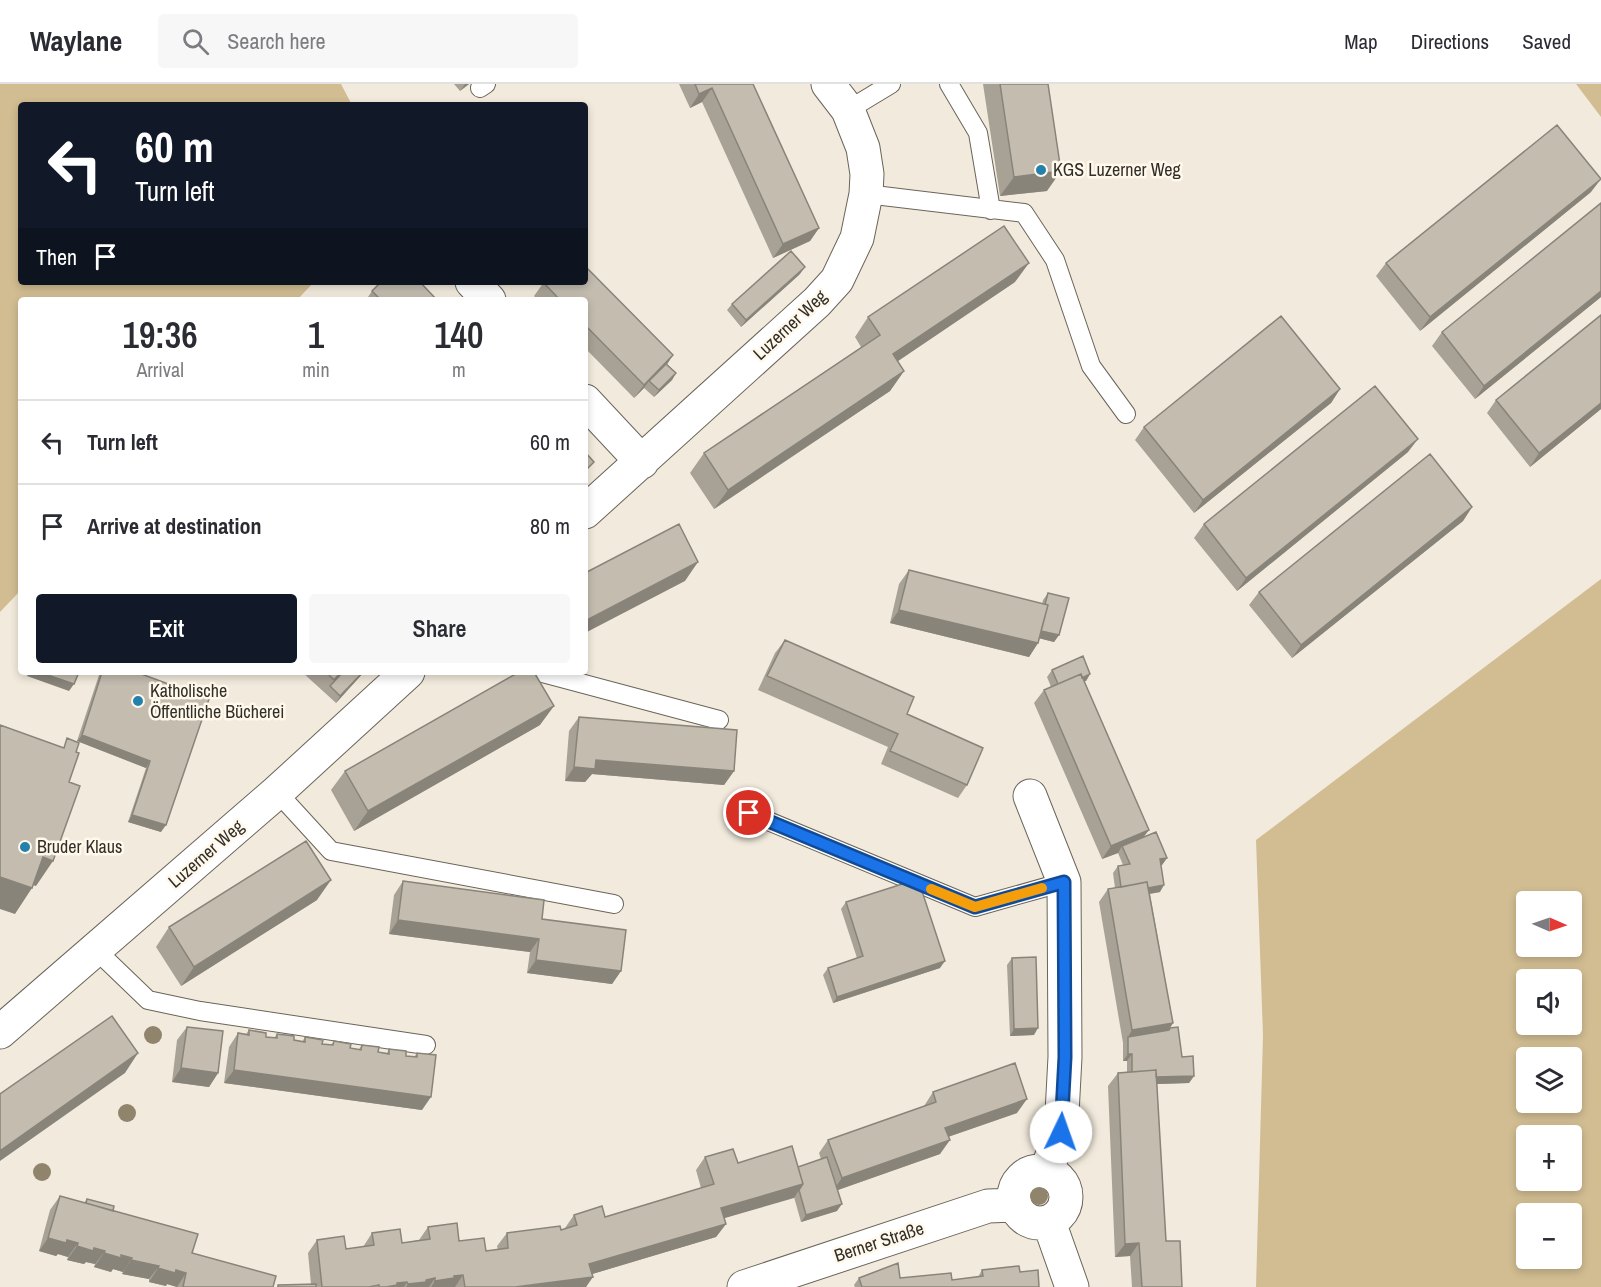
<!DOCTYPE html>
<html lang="en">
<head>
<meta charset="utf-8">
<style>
  :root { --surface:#fff; --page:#f7f7f7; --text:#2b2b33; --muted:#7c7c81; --line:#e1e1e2; --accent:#111827 }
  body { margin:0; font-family:"Archivo Narrow",sans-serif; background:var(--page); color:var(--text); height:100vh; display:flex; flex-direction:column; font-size:22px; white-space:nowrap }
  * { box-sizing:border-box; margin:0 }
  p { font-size:20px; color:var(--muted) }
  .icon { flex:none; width:33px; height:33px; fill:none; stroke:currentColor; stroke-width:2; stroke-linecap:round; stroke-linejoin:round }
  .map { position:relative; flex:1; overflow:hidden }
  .sheet { position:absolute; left:18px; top:213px; width:570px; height:378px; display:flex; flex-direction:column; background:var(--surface); border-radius:6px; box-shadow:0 3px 9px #0003 }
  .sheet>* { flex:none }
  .top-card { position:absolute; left:18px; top:18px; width:570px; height:183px; border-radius:6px; box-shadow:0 3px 9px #0003; background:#111827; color:#fff; overflow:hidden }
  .needle { width:39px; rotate:92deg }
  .fabs { position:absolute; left:1516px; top:807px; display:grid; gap:12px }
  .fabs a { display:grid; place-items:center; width:66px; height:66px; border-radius:6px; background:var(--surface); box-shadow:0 3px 9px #0003; font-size:30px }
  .pin { position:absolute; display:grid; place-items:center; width:51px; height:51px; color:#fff; margin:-26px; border:3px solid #fff; border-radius:50%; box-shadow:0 2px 6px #0007 }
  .me { position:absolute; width:66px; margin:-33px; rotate:3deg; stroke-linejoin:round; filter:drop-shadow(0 0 4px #0008) }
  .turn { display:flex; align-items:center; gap:21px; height:126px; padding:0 18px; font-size:27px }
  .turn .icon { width:78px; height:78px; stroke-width:2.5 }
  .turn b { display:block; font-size:42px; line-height:51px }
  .then { display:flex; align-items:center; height:57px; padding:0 18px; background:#0003; gap:12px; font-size:22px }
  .eta { display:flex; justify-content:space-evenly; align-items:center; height:102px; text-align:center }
  .eta b { font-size:36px; font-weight:600; line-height:42px }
  .primary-button { display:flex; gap:12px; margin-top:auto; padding:12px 18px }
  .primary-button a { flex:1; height:69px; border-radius:6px; background:var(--accent); color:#fff; font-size:24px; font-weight:600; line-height:69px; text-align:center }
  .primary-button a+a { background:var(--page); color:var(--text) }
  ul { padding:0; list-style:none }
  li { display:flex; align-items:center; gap:18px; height:84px; padding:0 18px; border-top:2px solid var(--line) }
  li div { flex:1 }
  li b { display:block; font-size:22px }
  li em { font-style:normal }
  header { display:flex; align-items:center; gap:36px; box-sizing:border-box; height:84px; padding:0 30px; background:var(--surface); border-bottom:2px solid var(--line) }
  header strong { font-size:28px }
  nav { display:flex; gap:33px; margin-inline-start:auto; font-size:21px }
  .search { width:420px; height:54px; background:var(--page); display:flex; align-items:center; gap:15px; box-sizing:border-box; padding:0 21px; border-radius:6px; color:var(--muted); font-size:22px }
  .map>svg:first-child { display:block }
</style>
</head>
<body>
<header>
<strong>Waylane</strong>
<div class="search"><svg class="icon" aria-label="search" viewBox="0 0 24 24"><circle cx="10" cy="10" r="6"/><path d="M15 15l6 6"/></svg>Search here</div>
<nav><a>Map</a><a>Directions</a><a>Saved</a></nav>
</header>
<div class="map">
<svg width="1601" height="1203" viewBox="0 0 1601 1203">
  <rect width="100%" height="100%" fill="#f2ebdd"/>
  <path fill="#d2bd92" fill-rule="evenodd" d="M0 0H341L352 21H21V198H314L297 216H21V506L0 528Z
    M1576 0H1601V33Z
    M1601 495V1203H1256L1263 951 1256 756ZM1527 818H1572V862H1527ZM1527 896H1572V940H1527ZM1527 974H1572V1018H1527ZM1527 1052H1572V1096H1527ZM1527 1130H1572V1174H1527Z"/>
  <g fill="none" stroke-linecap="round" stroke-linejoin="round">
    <defs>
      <path id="lane" d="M949 0 978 49 991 126
        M480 4 486 0
        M848 26 891 0
        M866 110 1024 129 1055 176 1091 282 1126 330
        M539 588 719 636
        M277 708 331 767 614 820
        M749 729 975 823 1064 798
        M95 865 148 916 200 927 426 961"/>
      <path id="street" d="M472 198 489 216
        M585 317 642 378
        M585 428 817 218 837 196 857 154 866 110 867 90 863 64 848 26 828 0
        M1030 712 1064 798 1065 973 1061 1048 1046 1088
        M0 948 277 708 408 588
        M1014 1113a26 26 0 1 1 52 0a26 26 0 1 1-52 0Z
        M1049 1138 1072 1203
        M744 1203 988 1122 1015 1121"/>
    </defs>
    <use href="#lane" stroke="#6a6459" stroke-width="20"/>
    <use href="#street" stroke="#6a6459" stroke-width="35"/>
    <use href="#lane" stroke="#fff" stroke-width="18"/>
    <use href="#street" stroke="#fff" stroke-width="33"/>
  </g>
  <g fill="#90856c">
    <circle cx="153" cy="951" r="9"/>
    <circle cx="127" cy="1029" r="9"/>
    <circle cx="42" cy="1088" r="9"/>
    <circle cx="1039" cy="1112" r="9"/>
  </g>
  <path fill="#a8a296" d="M454 0H469L460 7Z
    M679 0H753L819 144 810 157 773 174 702 18 690 24Z
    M983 0H1048L1047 107 1000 112Z
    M1591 108 1420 247 1376 192 1386 179Z
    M585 182 673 271 667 280 676 289 672 296 654 313 644 304 634 314 585 264V216H538L534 212 544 198H585Z
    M800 190 741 243 727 226 732 220Z
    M1015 198 897 277 904 287 890 307 714 425 690 389 704 369 861 263 855 253 868 233Z
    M372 207 437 216H366Z
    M1601 213 1475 315 1432 262 1442 248Z
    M1601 231V325L1530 383 1487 329 1496 316Z
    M1340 305 1331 319 1194 429 1135 356 1144 343Z
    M1408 368 1237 507 1194 454 1204 440Z
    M1472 423 1463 437 1292 574 1249 521 1259 508Z
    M909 486 1042 520 1043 516 1048 509 1059 551 1054 558 1039 554 1038 559 1029 573 890 539 899 500Z
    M785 556 907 630 967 701 958 714 881 680 888 663 758 606 775 569Z
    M1052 586 1090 590 1086 597H1084L1144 752 1167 774 1162 781H1161L1160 808 1150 810 1173 939 1170 944 1182 973 1194 992 1189 999 1157 1000 1166 1157 1182 1203H1132L1130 1172 1115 1173 1108 1002 1118 989 1127 988V977H1123V959L1099 818 1108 805 1115 804 1113 789 1118 782 1123 781 1118 769 1102 775 1034 619 1044 606 1051 603 1047 593Z
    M100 588H136L161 748 128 738 146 684 77 657Z
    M302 588H364L336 619Z
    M579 633 734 687 724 701 592 690 585 698 565 697 569 647Z
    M540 641 354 747 331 706 345 687Z
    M403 797 542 835 621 887 612 900 527 889 530 868 389 850 394 811Z
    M317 816 181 902 156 863 169 843Z
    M846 818 940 884 833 919 823 891 828 884 857 874 841 825Z
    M1012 874 1034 951 1010 952 1007 881Z
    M187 943 218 989 209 1003 172 998 177 956Z
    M249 946 266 953 274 954 277 950 294 956 302 958 305 953 322 960 331 961 334 957 350 964 359 965 362 961 378 968 387 969 389 965 406 972 414 973 417 969 422 1026 224 999 229 963 238 949 246 950Z
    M933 1008 1017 1029 948 1053 940 1070 838 1106 837 1127 801 1138 794 1113 724 1134 726 1140 716 1153 592 1190 586 1203H277L278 1201 311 1200 308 1169 317 1156 346 1165 363 1163 372 1149 402 1159 419 1156 428 1143 459 1157 486 1167 498 1166 497 1162 507 1149 561 1146 565 1145V1144L574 1131 605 1133 701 1104 696 1086 705 1073 738 1079 798 1083 821 1075 819 1069 828 1056 924 1022Z
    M60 1112 84 1119 87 1115 113 1127 192 1169 273 1203H177L167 1200 166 1202 149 1198V1195L122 1190 123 1188 113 1185 111 1188 94 1183 95 1180 86 1178 84 1180 67 1176 68 1173 58 1170 56 1172 39 1167 50 1126Z
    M982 1186 1020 1188 1039 1203H855L854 1201 859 1194H900L952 1196 978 1193Z"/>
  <path fill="#88847a" d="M465 0H469L460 7Z
    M712 4 702 18 690 24 699 10Z
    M1061 87 1047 107 1000 112 1014 93Z
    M1601 95 1591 108 1420 247 1430 233Z
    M819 144 810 157 773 174 783 160Z
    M1029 179 1015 198 879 290 893 270Z
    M805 183 800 190 741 243 746 236Z
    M1601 207V213L1475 315 1484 302Z
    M673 271 664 285 649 297 644 304 634 314 644 301Z
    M904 287 890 307 714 425 728 406Z
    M676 289 672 296 654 313 659 306Z
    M1340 305 1331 319 1194 429 1203 416Z
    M1601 319V325L1530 383 1539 369Z
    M1418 355 1408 368 1237 507 1246 494Z
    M1472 423 1463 437 1292 574 1301 561Z
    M698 478 685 497 585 549V538L587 536Z
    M899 526 1038 559 1029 573 890 539Z
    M1039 546 1059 551 1054 558 1034 553Z
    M30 588H39L74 600 69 607 27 592Z
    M363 588H364L336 619 340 612Z
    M1090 590 1086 597 1055 610 1060 604Z
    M554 622 540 641 354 747 368 727Z
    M82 651 150 677 146 684 77 657Z
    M596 676 734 687 724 701 592 690 585 698 565 697 574 683Z
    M132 731 166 741 161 748 128 738Z
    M1149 746 1139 759 1122 762 1118 769 1102 775 1111 762Z
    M43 773 53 777 36 802 25 799Z
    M1167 774 1162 781 1155 782 1160 775Z
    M0 793 32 804 15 830 0 825Z
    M331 796 317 816 181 902 194 883Z
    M1164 801 1160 808 1117 815 1122 808Z
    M398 836 539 855 530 868 389 850Z
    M536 876 621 887 612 900 527 889Z
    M945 877 940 884 833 919 837 913Z
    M1173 939 1164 953H1128L1132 946Z
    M1038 944 1034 951 1010 952 1014 945Z
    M138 969 125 989 0 1077V1067Z
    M1128 970H1132L1127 977H1123Z
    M181 984 218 989 209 1003 172 998Z
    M234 986 431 1013 422 1026 224 999Z
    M1194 992 1189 999 1128 1001 1133 994Z
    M1027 1015 1017 1029 936 1057 945 1044Z
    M950 1056 940 1070 832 1108 842 1094Z
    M803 1100 794 1114 711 1138 721 1124Z
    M842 1120 837 1127 801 1138 806 1131Z
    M726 1140 716 1153 579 1194 589 1180Z
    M48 1154 67 1156 78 1159 68 1173 58 1170 56 1172 39 1167Z
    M1139 1159 1130 1172 1115 1173 1125 1160Z
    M77 1162 94 1164 105 1167 95 1180 86 1178 84 1180 67 1176Z
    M104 1169 121 1171 132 1174 123 1188 113 1185 111 1188 94 1183Z
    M131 1176 159 1182 149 1195 122 1190Z
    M158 1184 176 1186 186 1189 177 1203 167 1200 166 1202 149 1198Z
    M463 1191 455 1203H431L435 1197 454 1192Z
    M593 1193 586 1203H515Z
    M435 1194 429 1203H406L408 1200Z
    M407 1198 404 1203H386L397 1199Z"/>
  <path fill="#c3bcaf" stroke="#88847a" stroke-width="1.5" d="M695 0H753L819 144 783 160 712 4 699 10Z
    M1000 0H1048L1061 87 1014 93Z
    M1557 41 1601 95 1430 233 1386 179Z
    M1601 119V207L1484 302 1442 248Z
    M1004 142 1029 179 893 270 904 287 728 406 704 369 880 251 868 233Z
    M791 167 805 183 746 236 732 220Z
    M585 182 673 271 644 301 585 241V216H560L543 198H585Z
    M381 198H420L437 216H381L372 207Z
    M1601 231V319L1539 369 1496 316Z
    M1281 232 1340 305 1203 416 1144 343Z
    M666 280 676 289 659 306 649 297Z
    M1375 302 1418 355 1246 494 1204 440Z
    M585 368 594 378 585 387Z
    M1430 370 1472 423 1301 561 1259 508Z
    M679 440 698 478 587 536 585 533V489Z
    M909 486 1048 521 1038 559 899 526Z
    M1048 509 1069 514 1059 551 1041 547 1048 521 1045 520Z
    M785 556 914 613 907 630 983 664 967 701 890 667 898 650 767 592Z
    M1083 572 1090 590 1082 594 1081 590 1058 600 1052 586Z
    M39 588H79L74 600Z
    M102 588H136L209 615 166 741 132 731 150 677 82 651Z
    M326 588H341L334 596Z
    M343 588H363L340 612 330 602Z
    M519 588H534L554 622 368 727 345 687Z
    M1081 590 1149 746 1111 762 1044 606Z
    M579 633 737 646 734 687 596 676 595 685 574 683Z
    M0 641 64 664 67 654 79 659 76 668 79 669 69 698 80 702 53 777 43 773 32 804 0 793Z
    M1156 748 1167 774 1160 775 1164 801 1148 804 1147 798 1121 803 1118 782 1130 780 1122 762Z
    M306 757 331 796 194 883 169 843Z
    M918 795 945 877 837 913 828 884 863 872 846 818Z
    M403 797 544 816 542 835 626 846 621 887 536 876 539 855 398 836Z
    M1147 798 1173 939 1132 946 1108 805Z
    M1036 873 1038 944 1014 945 1012 874Z
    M112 932 138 969 0 1067V1010Z
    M187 943 223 947 218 989 181 984Z
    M1178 943 1182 973 1193 972 1194 992 1156 993V986L1132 988V970H1128V953L1169 946 1170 944Z
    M249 946 266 949V953L277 954V950L294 952V956L305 958V953L323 956 322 960 333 961 334 957 351 960 350 964 361 966 362 961 379 963 378 968 389 970V965L406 967V972L417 973V969L436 971 431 1013 234 986 238 949 249 951Z
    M1015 979 1027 1015 945 1044 950 1056 842 1094 828 1056 936 1018 933 1008Z
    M1156 986 1166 1157H1180L1182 1203H1142L1139 1159 1125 1160 1118 989Z
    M792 1062 803 1100 721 1124 726 1140 589 1180 593 1193 515 1203H465L463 1191 454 1192V1194L435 1197V1194L426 1196V1198L408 1200 407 1198 397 1199V1201L386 1203H379V1201L369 1203H322L317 1156 344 1152 346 1165 374 1161 372 1149 400 1145 402 1159 430 1155 428 1143 457 1139 459 1157 484 1154 486 1167 508 1164 507 1149 560 1142 561 1146 577 1141 574 1131 602 1122 605 1133 714 1100 705 1073 733 1065 738 1079Z
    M827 1073 842 1120 806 1131 799 1106 803 1100 798 1083Z
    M60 1112 198 1150 192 1169 276 1192 273 1203H183L186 1189 176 1186 175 1189 158 1184 159 1182 131 1176 132 1174 121 1171V1174L104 1169 105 1167 94 1164 93 1167 77 1162 78 1159 67 1156 66 1159 48 1154Z
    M87 1115 114 1122 113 1127 86 1119Z
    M898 1179 900 1194 951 1189 952 1196 983 1192 982 1186 1019 1182 1020 1188 1038 1186 1039 1203H862L859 1194Z
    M316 1200V1203H278V1201Z"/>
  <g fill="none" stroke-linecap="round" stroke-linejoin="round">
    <defs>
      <path id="route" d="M749 729 975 823 1064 798 1065 973 1061 1048"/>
    </defs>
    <use href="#route" stroke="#114b97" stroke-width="15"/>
    <use href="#route" stroke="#1a73e8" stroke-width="10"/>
    <path stroke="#f59e0b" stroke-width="10" d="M931 805 975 823 1042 804"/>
  </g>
  <g fill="#2381ae" stroke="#fff8eb" stroke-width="2">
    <circle cx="1041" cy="86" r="6"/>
    <circle cx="138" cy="617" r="6"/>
    <circle cx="25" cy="763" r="6"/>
  </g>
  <g text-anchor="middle" stroke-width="5" stroke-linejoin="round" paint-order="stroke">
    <g font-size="18" fill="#312f2a" stroke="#fff8eb" text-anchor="start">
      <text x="1053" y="92">KGS Luzerner Weg</text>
      <text x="150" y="613">Katholische<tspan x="150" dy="21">Öffentliche Bücherei</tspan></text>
      <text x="37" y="769">Bruder Klaus</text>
    </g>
    <g font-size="18" fill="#312f2a" stroke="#fff8eb">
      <text transform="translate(790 241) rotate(-43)" y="6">Luzerner Weg</text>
      <text transform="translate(206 770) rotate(-41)" y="6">Luzerner Weg</text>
      <text transform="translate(879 1158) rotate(-18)" y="6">Berner Straße</text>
    </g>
  </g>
</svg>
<div class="fabs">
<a><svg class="needle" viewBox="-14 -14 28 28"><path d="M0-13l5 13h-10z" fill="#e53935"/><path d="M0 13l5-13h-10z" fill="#7c7c81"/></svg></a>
<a><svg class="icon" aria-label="sound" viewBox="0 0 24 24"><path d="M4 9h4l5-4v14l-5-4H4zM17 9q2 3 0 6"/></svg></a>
<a><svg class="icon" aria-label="layers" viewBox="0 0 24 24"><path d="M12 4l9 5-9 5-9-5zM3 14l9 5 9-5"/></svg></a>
<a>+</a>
<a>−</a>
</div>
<div class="pin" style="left:749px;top:729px;background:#d93025"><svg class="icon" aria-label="arrive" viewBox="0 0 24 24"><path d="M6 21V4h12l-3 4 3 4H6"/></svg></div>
<svg class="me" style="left:1061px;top:1048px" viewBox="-20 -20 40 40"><circle r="19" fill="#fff"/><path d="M0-13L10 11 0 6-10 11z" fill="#1a73e8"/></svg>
<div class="top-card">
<div class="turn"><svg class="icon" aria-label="left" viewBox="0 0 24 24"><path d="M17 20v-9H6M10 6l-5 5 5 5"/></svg><div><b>60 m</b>Turn left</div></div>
<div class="then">Then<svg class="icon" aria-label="arrive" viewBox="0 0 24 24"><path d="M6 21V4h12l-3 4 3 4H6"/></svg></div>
</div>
<section class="sheet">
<div class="eta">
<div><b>19:36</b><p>Arrival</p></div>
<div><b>1</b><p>min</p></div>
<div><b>140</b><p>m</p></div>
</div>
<ul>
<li><svg class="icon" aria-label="left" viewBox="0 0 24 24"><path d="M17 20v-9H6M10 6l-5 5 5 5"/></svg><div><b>Turn left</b></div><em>60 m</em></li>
<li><svg class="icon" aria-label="arrive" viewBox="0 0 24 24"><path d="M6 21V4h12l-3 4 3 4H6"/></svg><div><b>Arrive at destination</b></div><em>80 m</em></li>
</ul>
<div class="primary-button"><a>Exit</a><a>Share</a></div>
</section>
</div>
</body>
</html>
